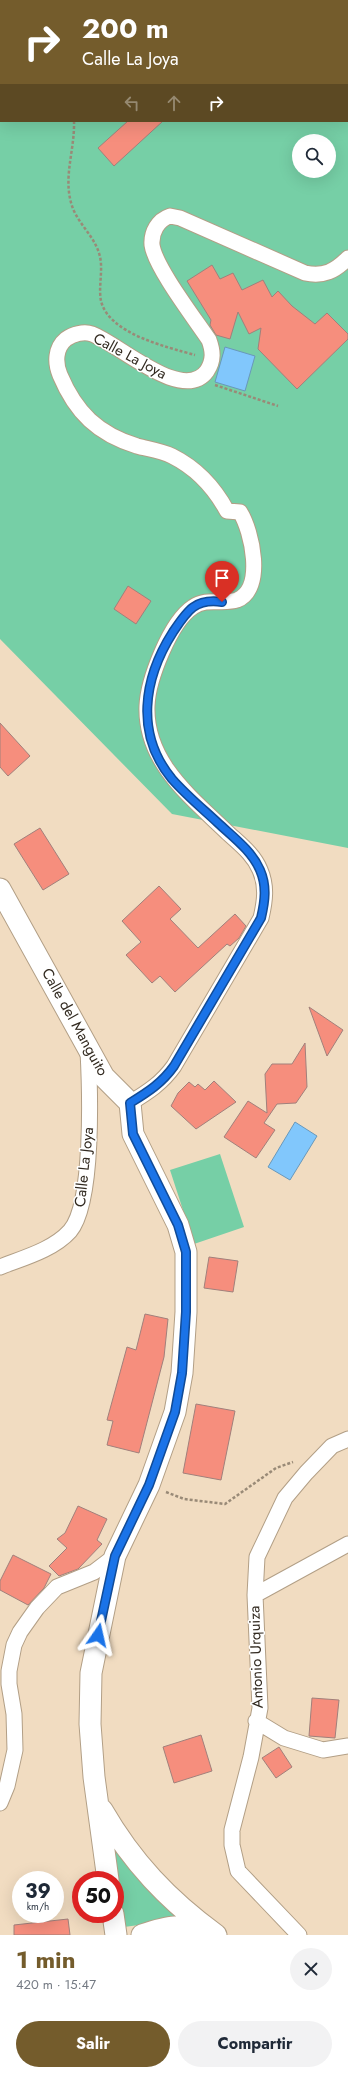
<!DOCTYPE html>
<html lang="es">
<head>
<meta charset="utf-8">
<style>
  :root { --surface:#fff; --page:#f2f2f3; --text:#1f2937; --muted:#747a83; --accent:#745c2c }
  body { margin:0; font-family:Jost,sans-serif; background:var(--page); color:var(--text); height:100vh; display:flex; flex-direction:column; font-size:15px; white-space:nowrap }
  * { box-sizing:border-box; margin:0 }
  p { font-size:13px; color:var(--muted) }
  .icon { flex:none; width:22px; height:22px; fill:none; stroke:currentColor; stroke-width:2; stroke-linecap:round; stroke-linejoin:round }
  .map { position:relative; height:1935px; overflow:hidden }
  .details { display:flex; flex-direction:column; background:var(--surface); flex:1 }
  .details>* { flex:none }
  .guide { position:absolute; left:0px; top:0px; width:348px; height:122px; box-shadow:0 4px 16px #0002; background:#745c2c; color:#fff; overflow:hidden }
  .tools { position:absolute; left:292px; top:134px; display:grid; gap:8px }
  .tools a { display:grid; place-items:center; width:44px; height:44px; border-radius:50%; background:var(--surface); box-shadow:0 4px 16px #0002; font-size:20px }
  .speed { position:absolute; left:12px; top:1871px; display:flex; gap:8px; font-size:20px; font-weight:700; text-align:center }
  .speed>* { display:grid; place-content:center; width:52px; height:52px; border-radius:50%; background:var(--surface); box-shadow:0 4px 16px #0002; line-height:1 }
  .speed small { font-size:10px; font-weight:400 }
  .speed .limit { border:6px solid #d22; background:#fff; color:#111 }
  .pin { position:absolute; display:grid; place-items:center; width:34px; height:34px; color:#fff; margin:-41px -17px; border-radius:50% 50% 50% 0; rotate:-45deg; box-shadow:0 0 4px #0007 }
  .pin .icon { rotate:45deg }
  .me { position:absolute; width:44px; margin:-22px; rotate:11deg; stroke-linejoin:round; filter:drop-shadow(0 0 3px #0008) }
  .turn { display:flex; align-items:center; gap:14px; height:84px; padding:0 16px; font-size:18px }
  .turn .icon { width:52px; height:52px; stroke-width:2.5 }
  .turn b { display:block; font-size:28px; line-height:34px }
  .lanes { display:flex; align-items:center; height:38px; padding:0 16px; background:#0003; justify-content:center; gap:20px; direction:ltr }
  .lanes .off { opacity:.35 }
  .round { display:grid; place-items:center; flex:none; width:42px; height:42px; border-radius:21px; background:var(--page) }
  .summary { display:flex; align-items:center; justify-content:space-between; height:68px; padding:0 16px }
  h1 { font-size:24px; font-weight:700; line-height:30px; color:var(--accent) }
  .button { display:flex; gap:8px; margin-top:auto; padding:8px 16px }
  .button a { flex:1; height:46px; border-radius:24px; background:var(--accent); color:#fff; font-size:16px; font-weight:700; line-height:46px; text-align:center }
  .button a+a { background:var(--page); color:var(--text) }
  .map>svg:first-child { display:block }
</style>
</head>
<body>
<div class="map">
<svg width="348" height="1935" viewBox="0 0 348 1935">
  <rect width="100%" height="100%" fill="#f1dcc1"/>
  <path fill="#76cfa6" fill-rule="evenodd" d="M0 0H348V848L172 814 0 639ZM1 1H347V121H1ZM299 141H329V171H299Z
    M220 1154 244 1227 194 1244 170 1170Z
    M109 1836 184 1919 124 1927Z"/>
  <path fill="#81c7fc" stroke="#6998ba" d="M225 347 255 356 245 391 215 382Z
    M295 1122 317 1136 290 1180 268 1167Z"/>
  <path fill="#f68e7d" stroke="#a1807b" d="M128 121H163L114 166 98 148Z
    M212 265 220 279 233 273 242 290 263 280 272 297 278 291 292 306 315 324 327 313 348 334V339L297 389 258 349 261 328 249 334 238 312 230 339 216 335 210 325 211 320 187 281Z
    M128 586 151 601 136 624 114 609Z
    M0 723 30 756 8 776 0 767Z
    M40 828 69 874 43 890 14 844Z
    M159 886 181 909 170 919 198 948 235 914 246 926 239 938 230 946 227 944 175 992 160 976 152 983 126 955 141 942 122 921Z
    M309 1007 343 1030 327 1056Z
    M305 1043 307 1087 296 1103 277 1104 264 1123 275 1130 256 1158 224 1137 248 1101 267 1113 265 1074 272 1064H292Z
    M214 1081 236 1102 196 1129 171 1106 178 1093 189 1082 195 1087 198 1084 205 1090Z
    M209 1257 238 1261 233 1292 204 1288Z
    M145 1314 168 1319 164 1357 139 1453 107 1445 113 1421 107 1420 127 1347 136 1350Z
    M196 1404 235 1411 221 1480 183 1473Z
    M78 1506 107 1519 97 1540 102 1544 78 1569 59 1576 49 1566 67 1548 57 1539 65 1533Z
    M13 1555 51 1574 44 1588 28 1605 0 1590V1581Z
    M312 1698 339 1700 335 1738 309 1736Z
    M201 1735 212 1771 174 1783 163 1747Z
    M279 1747 292 1767 276 1778 262 1758Z
    M68 1919 70 1935H14V1925Z"/>
  <g fill="none" stroke-linecap="round" stroke-linejoin="round">
    <defs>
      <path id="street" d="M130 1103C148 1092 162 1083 174 1066L261 918C265 901 267 886 260 870 254 855 241 845 229 834 192 798 145 763 147 706 148 680 170 622 193 607 207 597 222 605 237 600 265 589 252 531 240 512L227 511C214 487 196 468 172 456 162 451 148 449 137 446 98 434 76 413 60 375 55 363 55 348 66 339 73 334 84 331 92 334 119 344 183 404 207 371 214 360 213 351 209 340 195 319 155 267 152 245 151 232 158 220 170 216L180 218 305 273C324 277 335 271 348 258
        M0 1267C23 1258 53 1250 70 1231 94 1203 90 1089 88 1051
        M255 1595 348 1544
        M256 1721 284 1738 323 1750 348 1746
        M0 1803 7 1786 15 1750 14 1714 9 1684V1671L14 1645 20 1632 37 1608 57 1587 94 1572 115 1556
        M299 1935 238 1871 232 1845V1830L251 1757 260 1708 255 1595 257 1557 285 1498 306 1473 332 1446 348 1439"/>
      <path id="secondary" d="M0 889 104 1077 130 1103 133 1134 178 1225 186 1252V1312L182 1373 175 1412 149 1485 115 1556 91 1673 90 1724 94 1777 108 1880
        M102 1810C132 1862 168 1900 216 1935
        M113 1914 116 1935
        M142 1935C171 1925 178 1924 207 1933"/>
    </defs>
    <use href="#street" stroke="#b29f86" stroke-width="17"/>
    <use href="#secondary" stroke="#b29f86" stroke-width="23"/>
    <path stroke="#998a77" stroke-width="2.5" stroke-dasharray="3 2" stroke-linecap="butt" d="M76 0V1
      M74 121C75 152 61 181 74 211 81 226 94 237 99 253 104 268 98 286 101 301 109 334 167 347 195 355
      M215 385 278 406
      M166 1492 184 1499 225 1504 276 1468 293 1462"/>
    <use href="#street" stroke="#fff" stroke-width="15"/>
    <use href="#secondary" stroke="#fff" stroke-width="21"/>
  </g>
  <g fill="none" stroke-linecap="round" stroke-linejoin="round">
    <defs>
      <path id="route" d="M98 1635 115 1556 149 1485 175 1412 182 1373 186 1312V1252L178 1225 133 1134 130 1103C148 1092 162 1083 174 1066L261 918C265 901 267 886 260 870 252 851 233 837 218 823 203 809 186 795 172 779 135 734 143 679 173 632 187 611 195 598 222 602"/>
    </defs>
    <use href="#route" stroke="#114b97" stroke-width="10"/>
    <use href="#route" stroke="#1a73e8" stroke-width="7"/>
  </g>
  <g text-anchor="middle" stroke-width="3" stroke-linejoin="round" paint-order="stroke">
    <g font-size="15" fill="#322a20" stroke="#fff">
      <text transform="translate(130 356) rotate(28)" y="5">Calle La Joya</text>
      <text transform="translate(75 1022) rotate(61)" y="5">Calle del Manguito</text>
      <text transform="translate(84 1167) rotate(-84)" y="5">Calle La Joya</text>
      <text transform="translate(256 1657) rotate(-92)" y="5">Antonio Urquiza</text>
    </g>
  </g>
</svg>
<div class="tools">
<a><svg class="icon" aria-label="search" viewBox="0 0 24 24"><circle cx="10" cy="10" r="6"/><path d="M15 15l6 6"/></svg></a>
</div>
<div class="speed"><div>39<small>km/h</small></div><div class="limit">50</div></div>
<div class="pin" style="left:222px;top:602px;background:#d93025"><svg class="icon" aria-label="arrive" viewBox="0 0 24 24"><path d="M6 21V4h12l-3 4 3 4H6"/></svg></div>
<svg class="me" style="left:98px;top:1635px" viewBox="-20 -20 40 40"><path d="M0-17L14 15 0 8-14 15z" fill="#1a73e8" stroke="#fff" stroke-width="4"/></svg>
<div class="guide">
<div class="turn"><svg class="icon" aria-label="right" viewBox="0 0 24 24"><path d="M7 20v-9h11M14 6l5 5-5 5"/></svg><div><b>200 m</b>Calle La Joya</div></div>
<div class="lanes"><svg class="icon off" aria-label="left" viewBox="0 0 24 24"><path d="M17 20v-9H6M10 6l-5 5 5 5"/></svg><svg class="icon off" aria-label="ahead" viewBox="0 0 24 24"><path d="M12 20V5M6 11l6-6 6 6"/></svg><svg class="icon" aria-label="right" viewBox="0 0 24 24"><path d="M7 20v-9h11M14 6l5 5-5 5"/></svg></div>
</div>
</div>
<section class="details">
<div class="summary"><div><h1>1 min</h1><p>420 m · 15:47</p></div><a class="round"><svg class="icon" aria-label="close" viewBox="0 0 24 24"><path d="M6 6l12 12M18 6L6 18"/></svg></a></div>
<div class="button"><a>Salir</a><a>Compartir</a></div>
</section>
</body>
</html>
